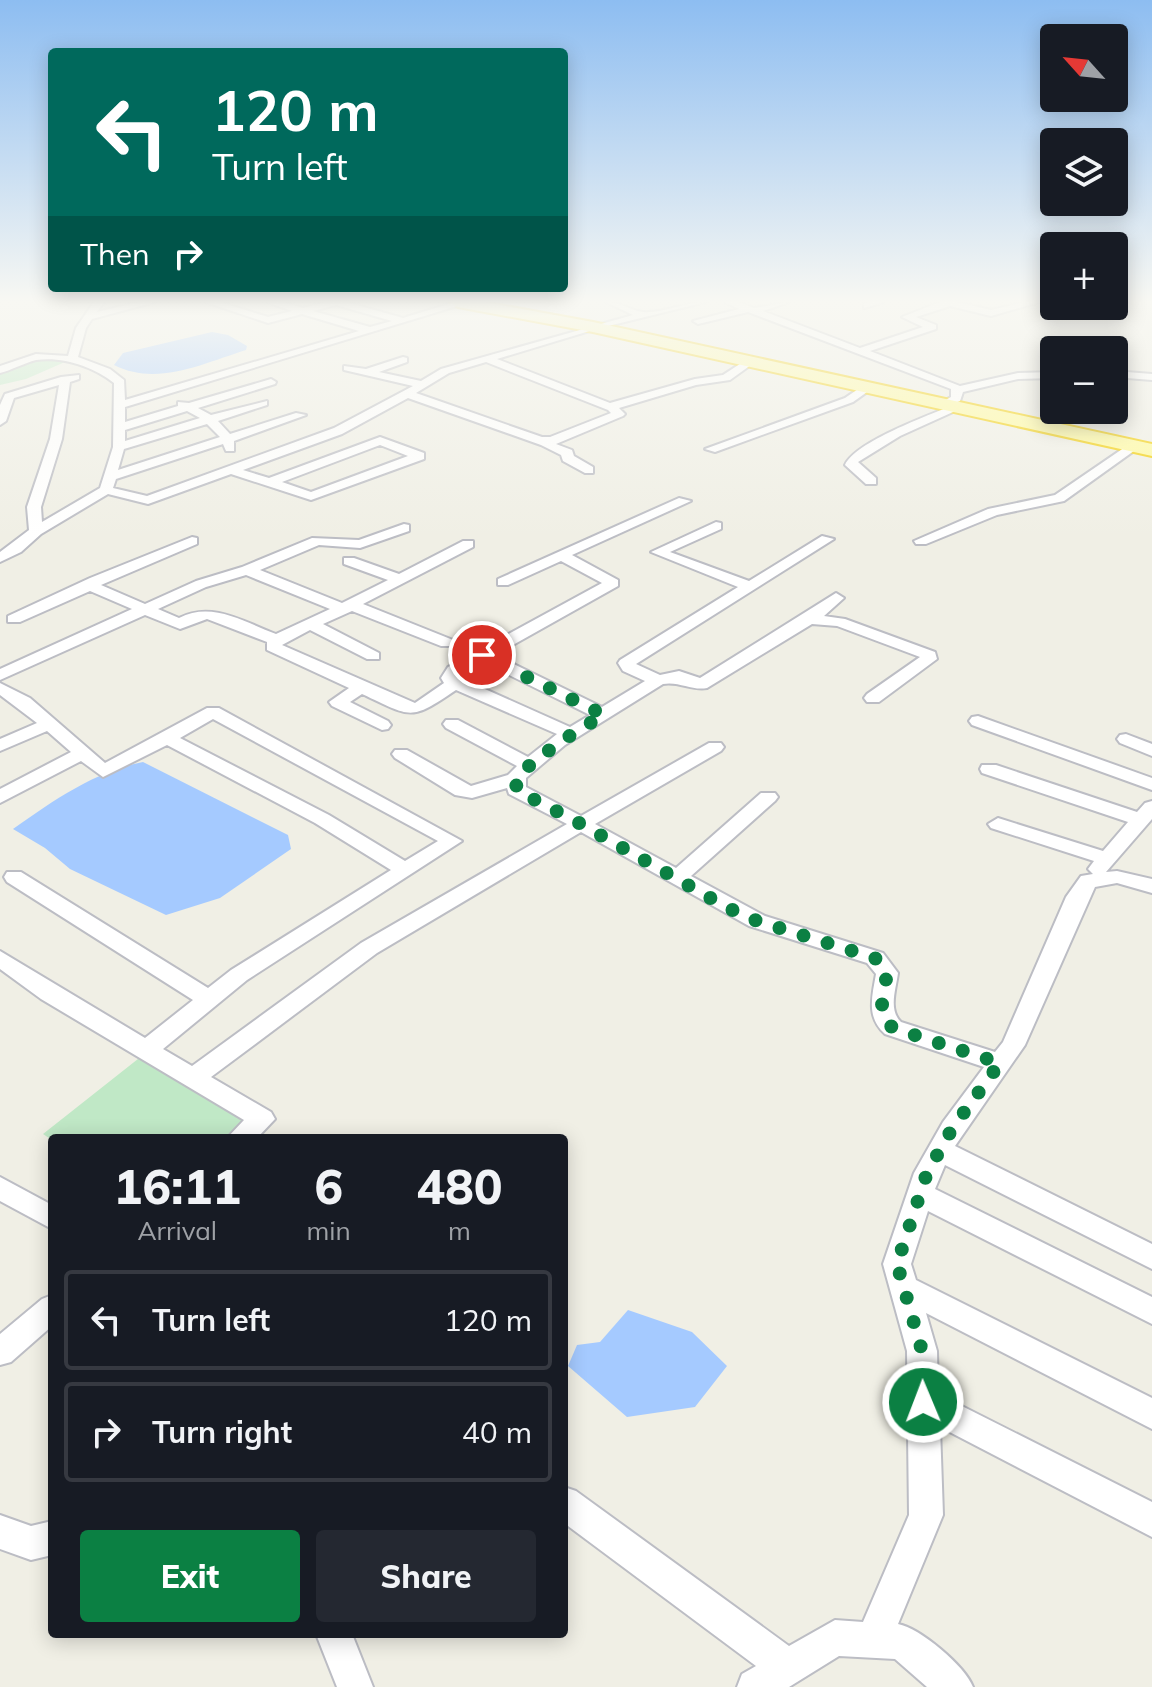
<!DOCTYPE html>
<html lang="en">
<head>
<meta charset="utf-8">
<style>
  :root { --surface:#171b24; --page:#242831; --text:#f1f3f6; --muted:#9ea1a6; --line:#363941; --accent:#0b8043 }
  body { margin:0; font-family:Mulish,sans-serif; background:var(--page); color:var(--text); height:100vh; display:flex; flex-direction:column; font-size:30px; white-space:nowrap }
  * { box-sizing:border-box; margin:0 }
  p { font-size:26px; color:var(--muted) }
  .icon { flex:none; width:44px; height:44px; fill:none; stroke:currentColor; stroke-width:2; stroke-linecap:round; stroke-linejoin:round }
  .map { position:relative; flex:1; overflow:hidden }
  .sheet { position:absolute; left:48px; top:1134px; width:520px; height:504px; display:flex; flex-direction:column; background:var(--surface); border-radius:8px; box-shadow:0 4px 20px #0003 }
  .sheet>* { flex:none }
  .guide { position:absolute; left:48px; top:48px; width:520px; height:244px; border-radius:8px; box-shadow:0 4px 20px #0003; background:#00695c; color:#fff; overflow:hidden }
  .needle { width:52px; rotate:297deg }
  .tools { position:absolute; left:1040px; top:24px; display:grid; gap:16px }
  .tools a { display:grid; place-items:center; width:88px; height:88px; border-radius:8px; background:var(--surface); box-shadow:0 4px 20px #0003; font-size:40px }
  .pin { position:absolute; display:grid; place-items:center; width:68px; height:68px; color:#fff; margin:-34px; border:4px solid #fff; border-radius:50%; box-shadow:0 2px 8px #0007 }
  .me { position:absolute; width:88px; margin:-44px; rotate:359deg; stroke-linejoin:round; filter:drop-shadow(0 0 6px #0008) }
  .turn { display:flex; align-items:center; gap:28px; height:168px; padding:0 32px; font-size:36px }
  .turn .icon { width:104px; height:104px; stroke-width:2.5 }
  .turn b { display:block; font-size:56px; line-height:68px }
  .then { display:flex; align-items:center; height:76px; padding:0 32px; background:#0003; gap:16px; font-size:30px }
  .eta { display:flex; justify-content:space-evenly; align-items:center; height:136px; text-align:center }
  .eta b { font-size:48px; font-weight:800; line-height:56px }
  .primary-button { display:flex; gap:16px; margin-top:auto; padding:16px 32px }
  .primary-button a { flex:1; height:92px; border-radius:8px; background:var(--accent); color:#fff; font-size:32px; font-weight:800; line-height:92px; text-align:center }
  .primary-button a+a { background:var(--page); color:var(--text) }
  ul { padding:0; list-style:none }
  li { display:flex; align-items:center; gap:24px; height:100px; margin:0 16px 12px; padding:0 16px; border:4px solid var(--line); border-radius:8px }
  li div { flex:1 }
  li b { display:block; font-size:30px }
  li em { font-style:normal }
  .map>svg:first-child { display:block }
</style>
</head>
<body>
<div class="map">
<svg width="1152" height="1687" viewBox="0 0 1152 1687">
  <rect width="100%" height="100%" fill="#f0efe5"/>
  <path fill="#c0e8c6" d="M36 359 65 362 26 379 0 385V372Z
    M143 1055 265 1122 246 1138H52V1140L43 1134Z"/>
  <path fill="#a5caff" d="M212 332 228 335 247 346 246 350C204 363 157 387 114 365L123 353Z
    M143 762 288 835 291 849 220 898 166 915 70 869 45 848 13 829C53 801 95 771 143 762Z
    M628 1310 692 1332 727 1366 695 1407 627 1417 568 1366 577 1345 600 1342Z"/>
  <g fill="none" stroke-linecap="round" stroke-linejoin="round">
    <defs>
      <path id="minor" d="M94 302H104L97 312 139 302H155L92 319 86 328 78 357 110 369 124 380 125 400 359 331 302 314 268 323 205 302H220L268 317 292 311 267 302H282L303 308 326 302H346L403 318 455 302 467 303 125 407V422L178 406V402L189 403 271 379 276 382 275 384 198 408 211 415 267 401V405L218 421 230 434 296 413 306 415 234 441V451H226L223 444 116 479 113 488 147 496 334 428 413 386 344 370V366L366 369 403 357 407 358V362L379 372 421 381 441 369 633 315 606 302C621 302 629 310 643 312 659 314 687 302 706 302L596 329 497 359 610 403 695 379 723 375 746 360 755 362 730 380 696 385 619 408 625 414 623 416 556 444 572 450 574 456 593 467V473H585L563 461 561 455 541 445 408 398 342 434 243 470 269 478 380 437 424 453V459L311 500 231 474 148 504 108 494 41 534 21 552 0 562V552L29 530 27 507 50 439 59 385 14 398 6 421 0 425V405L5 394 61 377 79 375V379L70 382 62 439 41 507 42 522 100 488 113 447 114 383C94 367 63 356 36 360 24 363 12 370 0 373V366L36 354 68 356 76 328ZM336 305 392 321 370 327 313 311ZM486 362 608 410 611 413 550 437H542L416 393 449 373ZM187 411 200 418 125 441V430ZM207 424 220 437 118 470 124 449ZM380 445 408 456 311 492 282 482Z
        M725 302H739L754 308 789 302 763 311 860 348 923 327 902 317 940 302H957L991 310 1024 302H1040L991 316 950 306 916 317 936 325V329L870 351 960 386 1018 373 1054 372V378L1018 379 963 392 960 401 944 407 938 404 951 397V389L748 312 698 324 693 321 739 309Z
        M870 302H884L864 308V304Z
        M1114 371 1152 374V380L1114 377Z
        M864 385 874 387 853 402 715 452 705 449 845 398Z
        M954 405 964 407 900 436 858 462 876 478V484H866L845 465C855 442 929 415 954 405Z
        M1134 441 1140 445 1138 448 1064 501 997 515 926 544H916L914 541 988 509 1055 495Z
        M679 498 691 501 572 555 618 580V586L495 655 602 707 645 681 623 671 618 663 620 660 738 587 651 552 716 522 721 523V529L670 552 749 581 822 536 834 539 636 664 660 675 679 671 700 678 836 593 844 598 824 616 845 619 935 652 937 659 879 702H867L864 698 867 694 920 657 837 626 812 624 707 688C692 691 679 681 663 684L565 745 526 778V787L581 816 709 743H721L724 747 721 751 595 824 676 868 761 793H775L778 797 775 801 691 876 765 916 883 953 898 973C896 989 888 1010 901 1022L995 1052 1003 1042 1066 897 1081 876 1093 874 1088 869 1094 861 991 828 988 824 998 818 1103 851 1128 822 982 773 980 769 982 765H996L1137 812 1145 803 1152 801V819L1106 872 1117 871 1152 879V893L1117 883 1095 887 1025 1045 955 1146 1152 1244V1269L945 1165 935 1189 1152 1297V1324L928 1211 911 1264 916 1280 1152 1398V1429L926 1313 937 1351 938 1394 1152 1502V1537L940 1427 943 1515 898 1624C920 1628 965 1666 973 1687H927L895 1659 839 1656 789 1687H737L742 1674 756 1666 564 1523V1487L576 1491 789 1646 835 1620 863 1622 909 1515 907 1351 883 1264 914 1173 943 1122 984 1067 885 1034C866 1017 872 997 876 974L867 963 749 926 581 832 377 953 211 1077 271 1112 275 1119 257 1138H227L244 1120 41 999 0 969V951L145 1038 193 1000 7 882 4 877 7 872H21L208 988 231 970 391 870 315 823 167 745 103 777 81 761 0 803V789L71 752 47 731 0 751V739L37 723 0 695V683L30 698 105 763 207 708H219L462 841 247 980 163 1049 192 1066 361 943 567 824 509 794 507 788 472 798 455 795 395 758 392 754 395 750H407L471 786 508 775 517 766 446 728 443 724 446 720H458L528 757 557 734 456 690C409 722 412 717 362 694L350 702 388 721 391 725 388 729 382 730 332 706 329 702 349 688 267 650V642L207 619 180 629 145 615 0 680V669L132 609 90 591 20 622H8V616L90 578 192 537 197 538V544L101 585 145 604 196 581 242 567 312 538 359 540 404 524 409 525V531L360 548 319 545 260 570 342 603 388 580 344 564V558H354L399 574 463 541H473V547L363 604 453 640V646H441L352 611 323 624 379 653V659H367L310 630 282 645 415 703 444 683 441 678 448 667 602 583 561 561 508 585H498V579ZM246 575 330 609 276 634C244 622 212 601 179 618L158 609 206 587ZM483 662 590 715 570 727 458 677ZM213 719 438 841 405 861 329 815 180 738Z
        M978 716 1152 778V790L972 725 969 721 972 717Z
        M1126 734 1152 744V756L1120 743 1117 739 1120 735Z
        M0 1177 52 1205V1229L0 1201Z
        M52 1295V1326L11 1362 0 1365V1334L42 1299Z
        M0 1515 31 1526 52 1521V1555L31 1560 0 1549Z
        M316 1634H352L373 1687H337Z"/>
      <path id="trunk" d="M450 302H484L593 322 1152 444V456L593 332 458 307Z"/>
    </defs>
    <use href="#minor" stroke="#bcbdc4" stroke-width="4"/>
    <use href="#trunk" stroke="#f4ce00" stroke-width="4"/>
    <use href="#minor" fill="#fff" fill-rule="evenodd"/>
    <use href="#trunk" fill="#fffa9b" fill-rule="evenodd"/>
  </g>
  <linearGradient id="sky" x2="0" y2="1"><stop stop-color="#8dbdf1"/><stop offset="0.56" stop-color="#f8f8f3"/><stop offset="1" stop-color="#f8f8f3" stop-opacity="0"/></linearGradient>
  <rect width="1152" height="538" fill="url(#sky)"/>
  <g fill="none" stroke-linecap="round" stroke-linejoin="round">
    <path stroke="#0b8043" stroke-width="14" stroke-dasharray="0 25.2" d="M482 655 604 715C572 733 545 752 517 776L516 790 581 824 728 908 757 921 875 958 887 973 882 1004 885 1021 893 1028 1000 1063 952 1129 927 1173 897 1264 922 1351 923 1402"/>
  </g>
</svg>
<div class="tools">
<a><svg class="needle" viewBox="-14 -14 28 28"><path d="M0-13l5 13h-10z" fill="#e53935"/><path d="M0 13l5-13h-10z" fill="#9ea1a6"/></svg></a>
<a><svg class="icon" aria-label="layers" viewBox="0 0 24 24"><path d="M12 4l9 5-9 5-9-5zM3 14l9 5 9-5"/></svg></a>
<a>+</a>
<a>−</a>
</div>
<div class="pin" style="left:482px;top:655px;background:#d93025"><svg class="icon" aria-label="arrive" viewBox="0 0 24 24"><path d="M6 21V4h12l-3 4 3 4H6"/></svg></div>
<svg class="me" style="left:923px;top:1402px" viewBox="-20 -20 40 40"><circle r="17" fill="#0b8043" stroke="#fff" stroke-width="3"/><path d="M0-11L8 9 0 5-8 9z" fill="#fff"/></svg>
<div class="guide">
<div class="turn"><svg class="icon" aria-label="left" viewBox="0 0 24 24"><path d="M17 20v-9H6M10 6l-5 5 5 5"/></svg><div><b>120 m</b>Turn left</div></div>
<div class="then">Then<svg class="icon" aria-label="right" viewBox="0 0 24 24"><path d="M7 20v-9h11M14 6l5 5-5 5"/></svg></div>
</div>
<section class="sheet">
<div class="eta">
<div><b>16:11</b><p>Arrival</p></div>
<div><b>6</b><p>min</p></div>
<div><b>480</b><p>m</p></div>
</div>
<ul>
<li><svg class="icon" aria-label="left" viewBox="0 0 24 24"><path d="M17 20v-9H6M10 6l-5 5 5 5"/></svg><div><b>Turn left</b></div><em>120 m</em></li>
<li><svg class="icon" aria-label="right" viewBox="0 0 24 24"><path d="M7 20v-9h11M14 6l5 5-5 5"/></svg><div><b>Turn right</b></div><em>40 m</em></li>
</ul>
<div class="primary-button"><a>Exit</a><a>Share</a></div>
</section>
</div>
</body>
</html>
